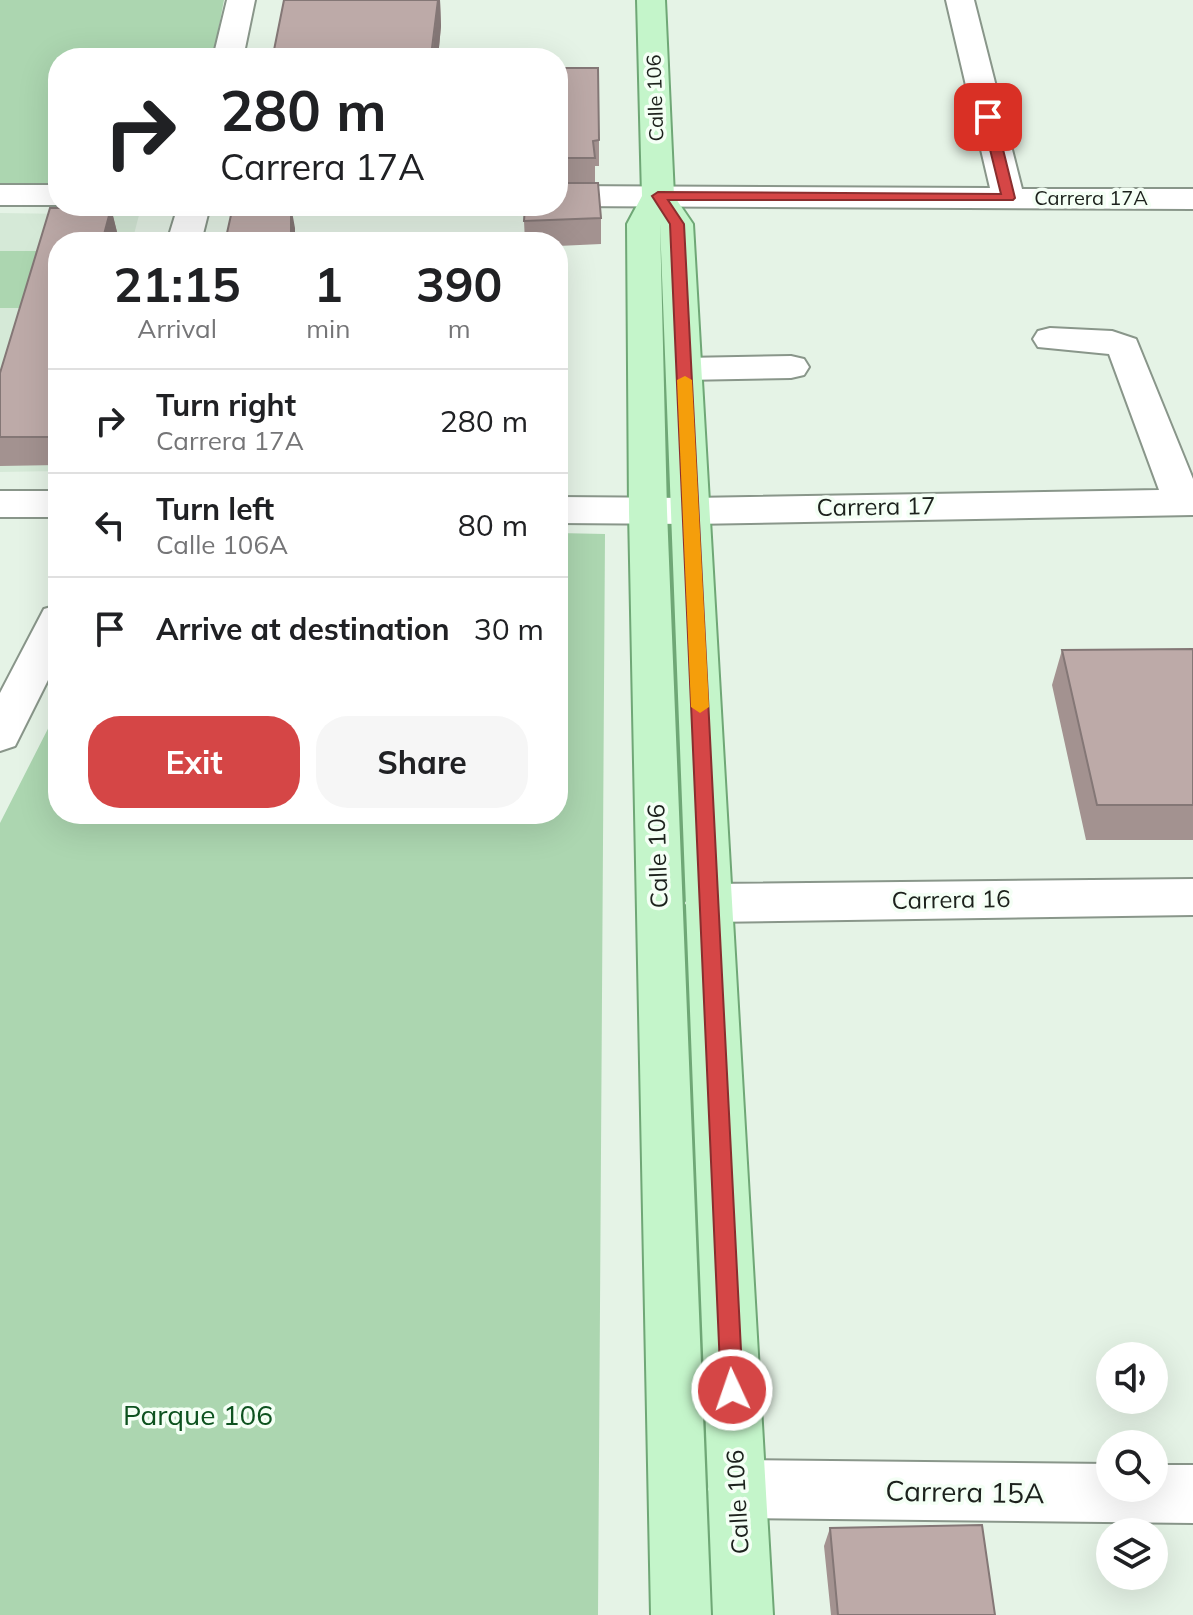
<!DOCTYPE html>
<html lang="en">
<head>
<meta charset="utf-8">
<style>
  :root { --surface:#fff; --page:#f6f6f6; --text:#202124; --muted:#757577; --line:#e0e0e0; --accent:#d54646 }
  body { margin:0; font-family:Mulish,sans-serif; background:var(--page); color:var(--text); height:100vh; display:flex; flex-direction:column; font-size:30px; white-space:nowrap }
  * { box-sizing:border-box; margin:0 }
  p { font-size:26px; color:var(--muted) }
  .icon { flex:none; width:44px; height:44px; fill:none; stroke:currentColor; stroke-width:2; stroke-linecap:round; stroke-linejoin:round }
  .map { position:relative; flex:1; overflow:hidden }
  .details { position:absolute; left:48px; top:232px; width:520px; height:592px; display:flex; flex-direction:column; background:var(--surface); border-radius:32px; box-shadow:0 8px 32px #0002 }
  .details>* { flex:none }
  .top-card { position:absolute; left:48px; top:48px; width:520px; height:168px; border-radius:32px; box-shadow:0 8px 32px #0002; background:#fff; color:var(--text); overflow:hidden }
  .buttons { position:absolute; left:1096px; top:1342px; display:grid; gap:16px }
  .buttons a { display:grid; place-items:center; width:72px; height:72px; border-radius:50%; background:var(--surface); box-shadow:0 8px 32px #0002; font-size:40px }
  .pin { position:absolute; display:grid; place-items:center; width:68px; height:68px; color:#fff; margin:-34px; border-radius:16px; box-shadow:0 4px 12px #0006 }
  .me { position:absolute; width:88px; margin:-44px; rotate:357deg; stroke-linejoin:round; filter:drop-shadow(0 0 6px #0008) }
  .turn { display:flex; align-items:center; gap:28px; height:168px; padding:0 40px; font-size:36px }
  .turn .icon { width:104px; height:104px; stroke-width:2.5 }
  .turn b { display:block; font-size:56px; line-height:68px }
  .eta { display:flex; justify-content:space-evenly; align-items:center; height:136px; text-align:center }
  .eta b { font-size:48px; font-weight:700; line-height:56px }
  .action { display:flex; gap:16px; margin-top:auto; padding:16px 40px }
  .action a { flex:1; height:92px; border-radius:32px; background:var(--accent); color:#fff; font-size:32px; font-weight:700; line-height:92px; text-align:center }
  .action a+a { background:var(--page); color:var(--text) }
  ul { padding:0; list-style:none }
  li { display:flex; align-items:center; gap:24px; height:104px; padding:0 40px; border-top:2px solid var(--line) }
  li div { flex:1 }
  li b { display:block; font-size:30px }
  li em { font-style:normal }
  .map>svg:first-child { display:block }
</style>
</head>
<body>
<div class="map">
<svg width="1193" height="1615" viewBox="0 0 1193 1615">
  <rect width="100%" height="100%" fill="#e5f3e6"/>
  <path fill="#d5e9d7" d="M0 213 139 215 132 242H58V471L0 472Z"/>
  <path fill="#acd6b0" d="M0 0H224L213 58H58V183L0 184Z
    M0 251H42L24 308H0Z
    M558 533 605 534 598 1615H0V823L58 709V814H558Z"/>
  <g fill="none" stroke-linecap="round" stroke-linejoin="round">
    <defs>
      <path id="minor" d="M227 0H255L243 58H213Z
        M946 0H974L1022 189H1193V209L558 206V186L990 188Z
        M0 185H58V205H0Z
        M178 206H210L201 242H167Z
        M1050 328 1112 331 1136 339 1193 479V515L692 524 558 523V497L692 498 1159 490 1109 354 1038 347 1033 339 1038 331Z
        M791 356 804 359 809 367 804 375 791 378 684 380 671 377 666 369 671 361 684 358Z
        M0 491H58V517H0Z
        M58 605V660L15 746 0 751V693L44 609Z
        M1193 879V915L708 922 692 916 685 903 692 890 708 884Z
        M737 1460 1110 1464V1488H1154V1465H1193V1523L737 1518 717 1509 708 1489 717 1469Z"/>
      <path id="major" d="M637 0H665L674 196 693 224 773 1615H713L660 223 667 511 711 1615H651L629 511 627 224 642 196Z"/>
    </defs>
    <use href="#minor" stroke="#89968a" stroke-width="4"/>
    <use href="#major" stroke="#6fa776" stroke-width="4"/>
    <use href="#minor" fill="#fff" fill-rule="evenodd"/>
    <use href="#major" fill="#c4f5ca" fill-rule="evenodd"/>
  </g>
  <path fill="#a39290" d="M284 0H440L441 26 438 58H274Z
    M558 68 599 140V166H595V183L601 218V244L558 246V242H525L524 221 558 206Z
    M50 208H111L118 236 116 242H58V465L0 466V373Z
    M558 289H559L560 362H558Z
    M1193 649V840H1086L1052 685 1062 650Z
    M830 1528 995 1615H831L824 1546Z"/>
  <path fill="#847776" d="M436 0H440L441 26 438 58H432L437 9Z
    M291 206 295 228V242H291Z
    M111 208 118 236 116 242H102Z
    M58 405V465L50 437Z"/>
  <path fill="#bdaaa8" stroke="#847776" stroke-width="2" d="M284 0H438L431 56 273 55Z
    M558 68H598L599 140 593 141 595 158H558Z
    M558 183H598L601 218 524 221 525 206H558Z
    M233 206H291V242H225Z
    M50 208H111L102 242H58V405L50 437H0V373Z
    M558 289H559L560 345H558Z
    M1193 649V805H1097L1062 650Z
    M982 1525 995 1615H838L830 1528Z"/>
  <path fill="#d54646" stroke="#8a2e2e" stroke-width="2" d="M988 113 995 117 1015 198 1013 200H668L684 224 743 1390 740 1398 732 1401 724 1398 721 1390 670 224 652 196 658 192 1001 194 982 117Z"/>
  <path fill="#f59e0b" d="M685 376 692 380 709 707 700 713 691 707 677 380Z"/>
  <g text-anchor="middle" stroke-width="7" stroke-linejoin="round" paint-order="stroke">
    <g font-size="20" fill="#1c211c" stroke="#f4fff5">
      <text transform="translate(655 98) rotate(-92)" y="7">Calle 106</text>
      <text x="1091" y="205">Carrera 17A</text>
    </g>
    <g font-size="24" fill="#1c211c" stroke="#f4fff5">
      <text transform="translate(876 507) rotate(-1)" y="8">Carrera 17</text>
      <text transform="translate(658 856) rotate(-92)" y="8">Calle 106</text>
      <text transform="translate(951 900) rotate(-1)" y="8">Carrera 16</text>
      <text transform="translate(738 1502) rotate(-93)" y="8">Calle 106</text>
    </g>
    <g font-size="28" fill="#0d521f" stroke="#f4fff5">
      <text x="198" y="1425">Parque 106</text>
    </g>
    <g font-size="28" fill="#1c211c" stroke="#f4fff5">
      <text transform="translate(965 1492) rotate(1)" y="10">Carrera 15A</text>
    </g>
  </g>
</svg>
<div class="buttons">
<a><svg class="icon" aria-label="sound" viewBox="0 0 24 24"><path d="M4 9h4l5-4v14l-5-4H4zM17 9q2 3 0 6"/></svg></a>
<a><svg class="icon" aria-label="search" viewBox="0 0 24 24"><circle cx="10" cy="10" r="6"/><path d="M15 15l6 6"/></svg></a>
<a><svg class="icon" aria-label="layers" viewBox="0 0 24 24"><path d="M12 4l9 5-9 5-9-5zM3 14l9 5 9-5"/></svg></a>
</div>
<div class="pin" style="left:988px;top:117px;background:#d93025"><svg class="icon" aria-label="arrive" viewBox="0 0 24 24"><path d="M6 21V4h12l-3 4 3 4H6"/></svg></div>
<svg class="me" style="left:732px;top:1390px" viewBox="-20 -20 40 40"><circle r="17" fill="#d54646" stroke="#fff" stroke-width="3"/><path d="M0-11L8 9 0 5-8 9z" fill="#fff"/></svg>
<div class="top-card">
<div class="turn"><svg class="icon" aria-label="right" viewBox="0 0 24 24"><path d="M7 20v-9h11M14 6l5 5-5 5"/></svg><div><b>280 m</b>Carrera 17A</div></div>
</div>
<section class="details">
<div class="eta">
<div><b>21:15</b><p>Arrival</p></div>
<div><b>1</b><p>min</p></div>
<div><b>390</b><p>m</p></div>
</div>
<ul>
<li><svg class="icon" aria-label="right" viewBox="0 0 24 24"><path d="M7 20v-9h11M14 6l5 5-5 5"/></svg><div><b>Turn right</b><p>Carrera 17A</p></div><em>280 m</em></li>
<li><svg class="icon" aria-label="left" viewBox="0 0 24 24"><path d="M17 20v-9H6M10 6l-5 5 5 5"/></svg><div><b>Turn left</b><p>Calle 106A</p></div><em>80 m</em></li>
<li><svg class="icon" aria-label="arrive" viewBox="0 0 24 24"><path d="M6 21V4h12l-3 4 3 4H6"/></svg><div><b>Arrive at destination</b></div><em>30 m</em></li>
</ul>
<div class="action"><a>Exit</a><a>Share</a></div>
</section>
</div>
</body>
</html>
